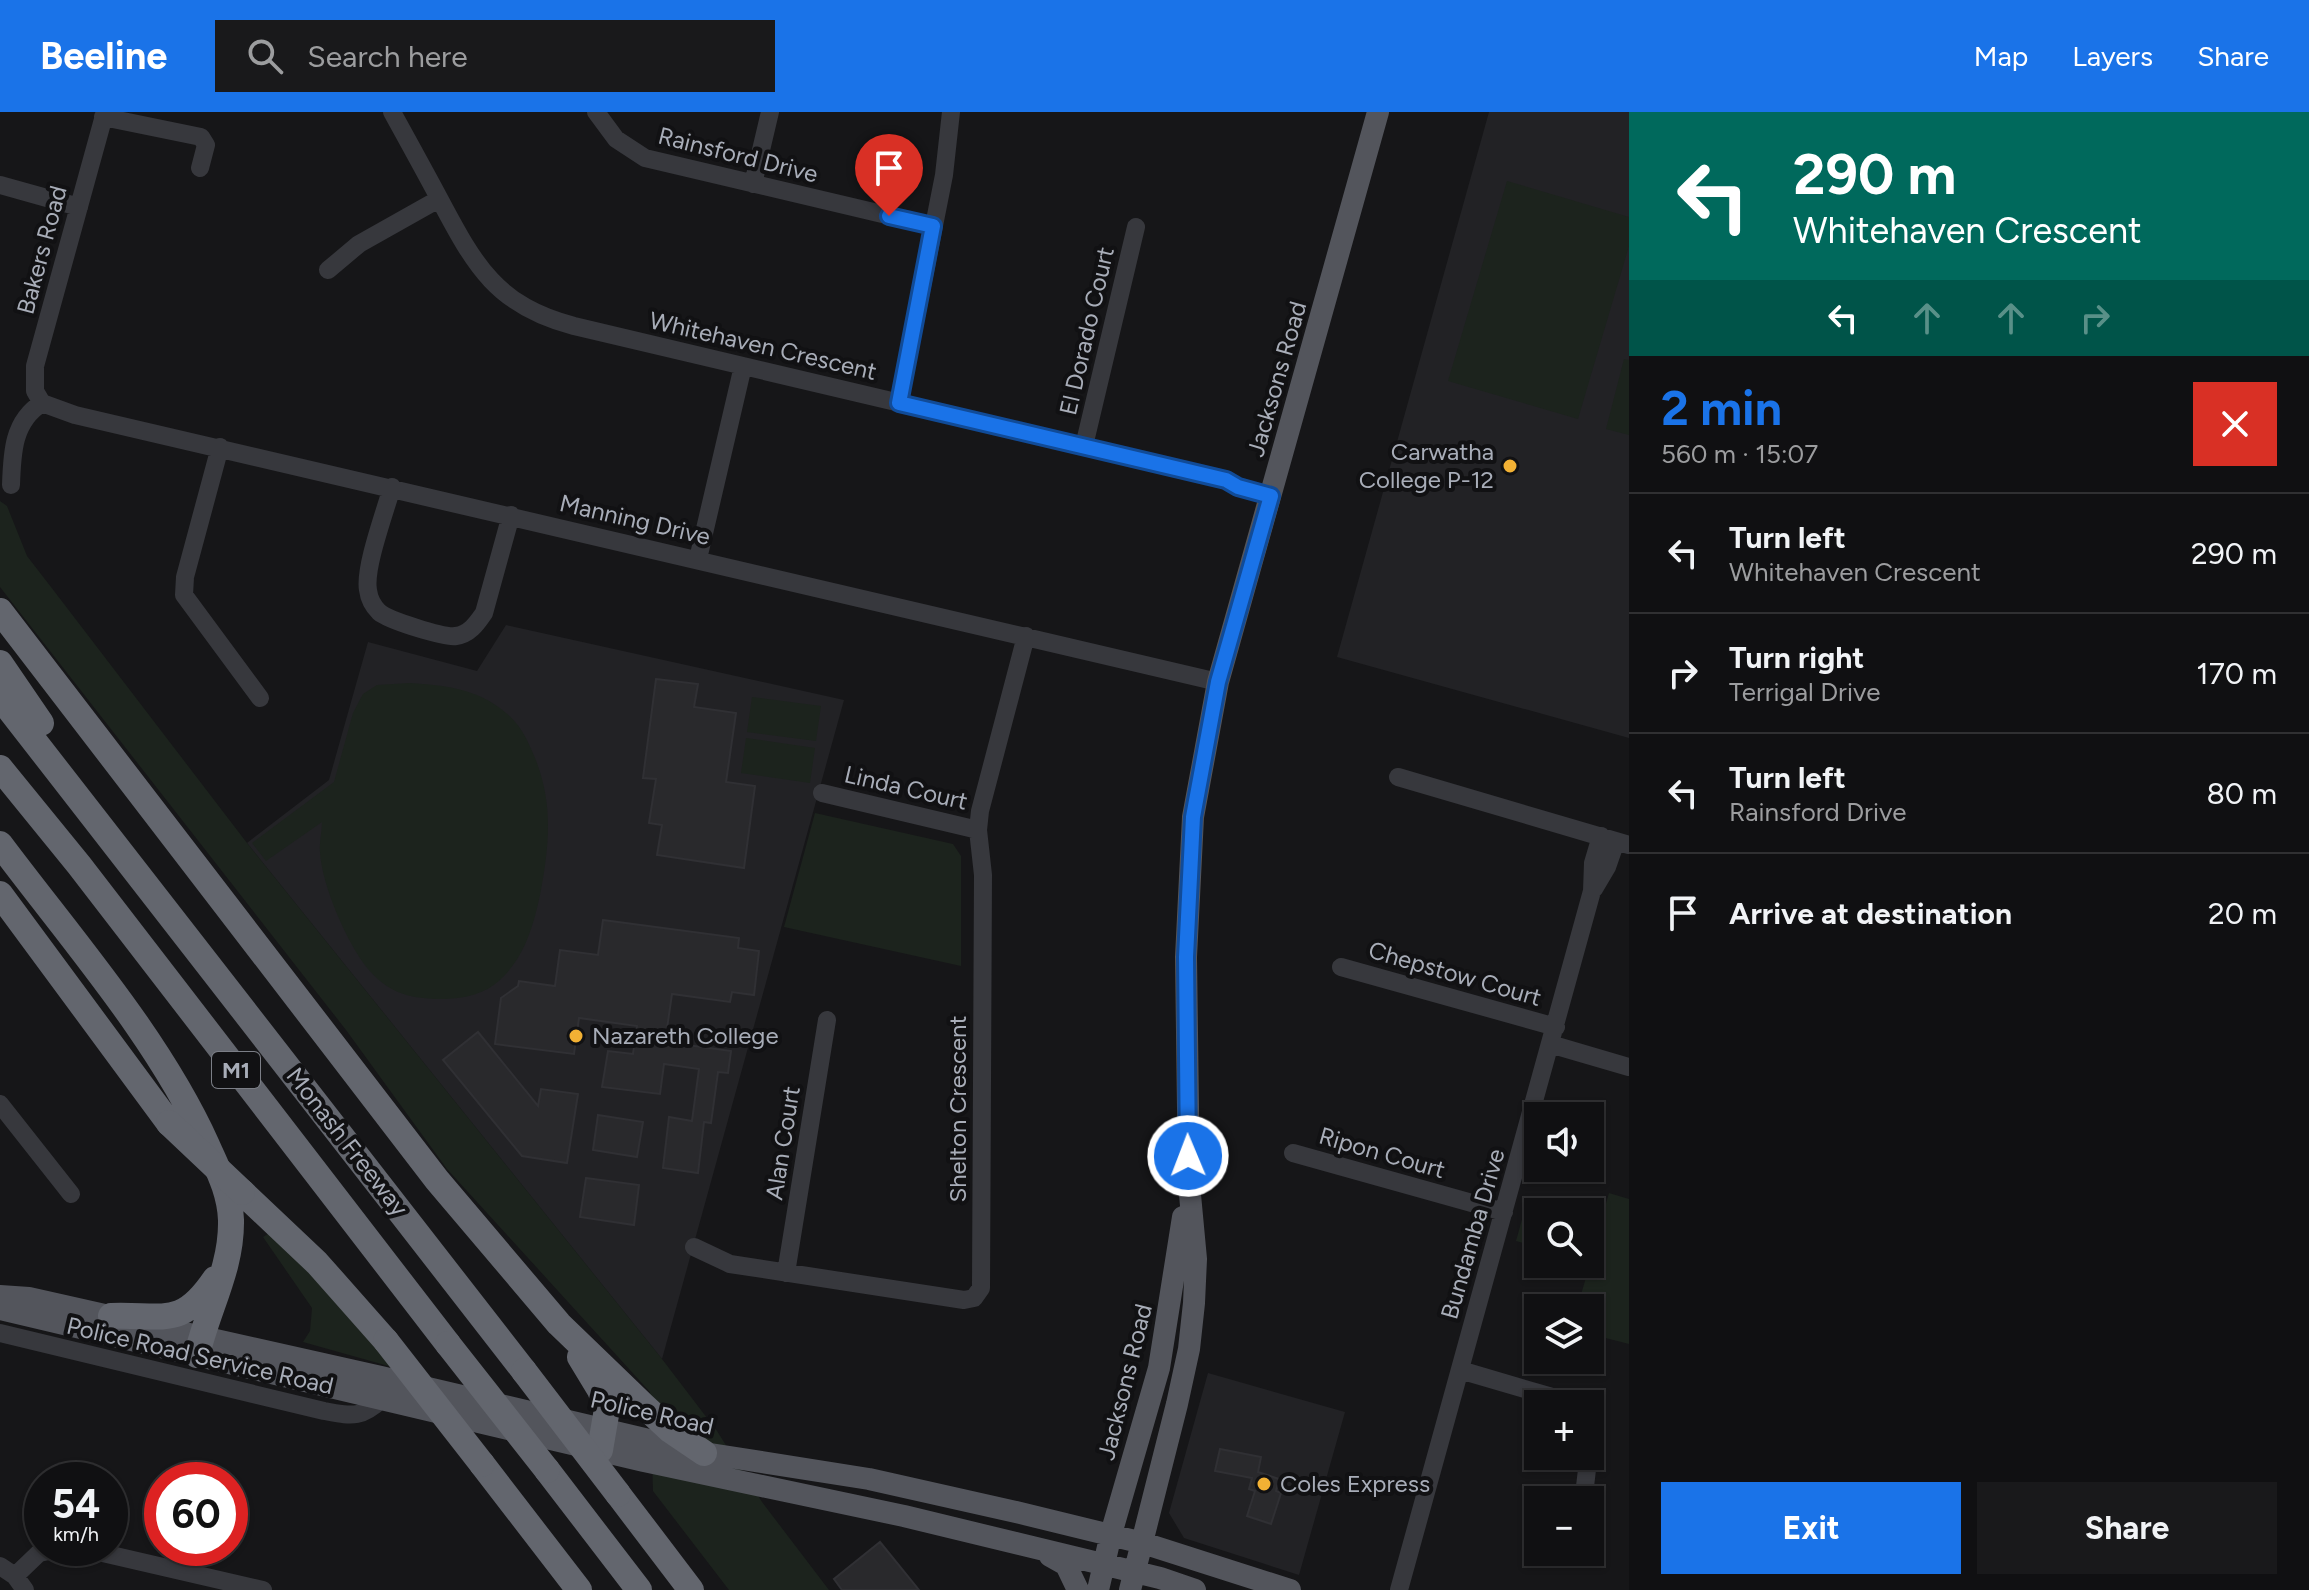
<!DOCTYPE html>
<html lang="en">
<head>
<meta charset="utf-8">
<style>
  :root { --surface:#101012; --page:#19191b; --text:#f1f3f6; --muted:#9c9d9f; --line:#303032; --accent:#1a73e8 }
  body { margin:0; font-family:Figtree,sans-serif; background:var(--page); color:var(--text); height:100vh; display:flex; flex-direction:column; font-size:30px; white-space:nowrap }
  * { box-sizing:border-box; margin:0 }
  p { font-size:26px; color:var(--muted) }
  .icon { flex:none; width:44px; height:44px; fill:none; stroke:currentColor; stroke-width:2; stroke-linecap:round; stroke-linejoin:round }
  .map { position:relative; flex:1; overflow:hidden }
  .details { display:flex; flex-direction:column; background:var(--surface); width:680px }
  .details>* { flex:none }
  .guide { background:#00695c; color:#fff; overflow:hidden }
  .buttons { position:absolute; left:1524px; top:990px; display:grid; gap:16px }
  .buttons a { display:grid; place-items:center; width:80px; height:80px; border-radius:0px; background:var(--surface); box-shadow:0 2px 6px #0004,0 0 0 2px var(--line); font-size:40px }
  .speed { position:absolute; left:24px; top:1350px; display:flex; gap:16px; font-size:40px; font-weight:700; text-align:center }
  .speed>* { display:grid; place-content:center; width:104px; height:104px; border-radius:50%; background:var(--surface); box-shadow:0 2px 6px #0004,0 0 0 2px var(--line); line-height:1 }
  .speed small { font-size:20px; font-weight:400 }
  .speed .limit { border:12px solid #d22; background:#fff; color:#111 }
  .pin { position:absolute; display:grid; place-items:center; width:68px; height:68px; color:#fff; margin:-82px -34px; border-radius:50% 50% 50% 0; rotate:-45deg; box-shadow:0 0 8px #0007 }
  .pin .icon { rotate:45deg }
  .me { position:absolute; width:88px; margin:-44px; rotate:359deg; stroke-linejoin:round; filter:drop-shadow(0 0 6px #0008) }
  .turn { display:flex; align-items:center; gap:28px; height:168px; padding:0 32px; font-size:36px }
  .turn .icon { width:104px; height:104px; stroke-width:2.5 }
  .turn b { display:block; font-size:56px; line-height:68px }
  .lanes { display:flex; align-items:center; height:76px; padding:0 32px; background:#0003; justify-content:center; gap:40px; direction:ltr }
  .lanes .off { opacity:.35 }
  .round { display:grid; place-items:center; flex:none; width:84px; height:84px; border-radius:0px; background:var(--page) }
  .headline { display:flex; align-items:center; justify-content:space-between; height:136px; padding:0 32px }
  h1 { font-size:48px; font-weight:700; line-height:60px; color:var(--accent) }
  .cta { display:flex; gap:16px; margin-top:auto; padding:16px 32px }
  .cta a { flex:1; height:92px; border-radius:0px; background:var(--accent); color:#fff; font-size:32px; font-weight:700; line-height:92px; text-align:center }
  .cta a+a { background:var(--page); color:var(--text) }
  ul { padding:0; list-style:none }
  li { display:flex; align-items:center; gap:24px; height:120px; padding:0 32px; border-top:2px solid var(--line) }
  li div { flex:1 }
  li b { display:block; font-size:30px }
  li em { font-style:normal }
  header { display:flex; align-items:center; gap:48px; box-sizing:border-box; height:112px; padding:0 40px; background:var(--accent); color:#fff }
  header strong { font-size:38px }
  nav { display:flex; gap:44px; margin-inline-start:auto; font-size:28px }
  .search { width:560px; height:72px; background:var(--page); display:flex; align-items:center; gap:20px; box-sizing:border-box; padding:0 28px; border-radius:0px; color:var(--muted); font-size:30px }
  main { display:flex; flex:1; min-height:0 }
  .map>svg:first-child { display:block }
</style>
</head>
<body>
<header>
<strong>Beeline</strong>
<div class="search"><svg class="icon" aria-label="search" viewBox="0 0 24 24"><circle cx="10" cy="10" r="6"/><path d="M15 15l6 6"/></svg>Search here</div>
<nav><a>Map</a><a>Layers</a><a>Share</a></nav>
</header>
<main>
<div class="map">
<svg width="1629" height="1478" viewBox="0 0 1629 1478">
  <rect width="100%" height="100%" fill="#161618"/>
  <path fill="#222225" d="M1489 0H1629V626L1337 545Z
    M506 513 844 588 662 1247 247 731 329 668 368 530 477 559Z
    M1208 1261 1345 1300 1299 1463 1184 1426 1169 1401Z"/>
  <path fill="#1c231d" d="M1507 69 1629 105V134L1578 307 1448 269Z
    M1624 247 1629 248V323L1606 317Z
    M0 389 7 394 27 444 51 475 247 731 662 1247 717 1319 762 1390 829 1478H729L653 1379 650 1280 447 1057 346 918 0 475Z
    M410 571C444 573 479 577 506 601 521 613 528 629 535 646 554 693 549 735 540 783 533 816 523 850 495 872 478 885 457 887 437 887 407 886 388 880 368 857 347 831 322 774 320 740 319 731 322 720 322 710L266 749 252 731 334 670 353 601 363 582 377 573Z
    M752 585 821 594 816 629 747 620Z
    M746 626 815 636 810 671 741 661Z
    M815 701 953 732 961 744V854L784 815Z
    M1609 1081 1629 1087V1232L1590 1222V1196H1577L1590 1152V1107L1601 1109Z
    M1527 1089 1565 1100H1538V1135L1516 1129Z
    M273 1119 392 1255 303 1230 310 1219 312 1196 263 1125Z"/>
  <path fill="#29292c" stroke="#303034" stroke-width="2" d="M656 567 698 572 694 595 736 601 726 670 755 674 744 756 657 743 662 713 649 711 656 667 643 666Z
    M603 808 739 826 738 836 759 839 754 883 732 880 730 890 672 882 665 930 731 939 728 961 718 960 711 1011 704 1010 698 1061 663 1056 669 1005 692 1009 699 957 664 952 660 982 602 975 608 939 633 942 637 914 579 906 574 942 495 932 501 886 518 874 519 869 555 874 560 838 598 843Z
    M478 920 538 994 541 977 578 982 567 1051 522 1044 443 948Z
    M598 1003 643 1010 637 1045 593 1038Z
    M586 1066 639 1073 634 1113 580 1105Z
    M1220 1337 1261 1345 1258 1360 1279 1367 1276 1379 1281 1381 1271 1412 1247 1404 1255 1379 1249 1377 1252 1366 1215 1359Z
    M880 1430 919 1478H842L834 1467Z"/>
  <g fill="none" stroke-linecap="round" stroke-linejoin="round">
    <path stroke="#37383d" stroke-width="18" d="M392 0C408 29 424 58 440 88 475 154 497 194 574 214L1226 368 1238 375 1271 384
      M596 0 616 27 645 46 933 114
      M103 5 201 25 206 33 200 56
      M753 72 770 0
      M0 73 79 95
      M328 158 359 132 439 87
      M42 291 75 303 1218 570
      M42 291 35 279V254L105 0
      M899 291 944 63 951 0
      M1084 334 1136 115
      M220 335 185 465 184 483 260 586
      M11 373C12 341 13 309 42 291
      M392 375C385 400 364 456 368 478 369 486 373 494 379 500 388 508 444 526 456 524 470 522 477 511 484 501L511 403
      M698 447 743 254
      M1398 665 1629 733
      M822 681 978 718
      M1594 777 1607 755 1616 729
      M1341 855 1556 915
      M1550 932 1629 955
      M0 992 71 1082
      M1293 1041 1504 1100
      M694 1135 730 1152 964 1188 974 1186 981 1176 983 763 978 718 980 699 1026 524
      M786 1161 827 908
      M0 1221 324 1299C352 1304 361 1307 383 1286
      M1460 1258 1552 1285 1566 1292
      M1584 1383 1590 1332
      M81 1436 263 1478
      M0 1454 15 1464 25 1478
      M15 1464 39 1441 64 1436
      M1399 1478 1592 779 1593 751 1601 724"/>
    <path stroke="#53555c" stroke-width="22" d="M0 1184 29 1186 381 1265 704 1341 869 1367 1016 1400 1143 1431 1290 1478
      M0 1197 644 1349 904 1404 1160 1466 1195 1478
      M1050 1444 1066 1453 1078 1478
      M1098 1478 1111 1422 1159 1256 1183 1105
      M1130 1478 1177 1292 1189 1237 1194 1191 1196 1147 1189 1072 1186 845 1193 705 1218 570 1378 0"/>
    <path stroke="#63666e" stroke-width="26" d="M0 499 437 1068 559 1212 643 1293 670 1318 704 1341
      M0 551 41 611
      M0 585 524 1259
      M0 656 79 753 448 1232
      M0 732C71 827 158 925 207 1033 218 1058 230 1080 231 1108 232 1157 207 1198 197 1243
      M0 782 169 1011
      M242 1080 317 1151 386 1229
      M111 1204C164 1202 181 1217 215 1167
      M580 1245 600 1278 607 1297 600 1338
      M482 1352 579 1478
      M547 1358 639 1478
      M618 1382 691 1478"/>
    <path stroke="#63666e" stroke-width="26" d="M169 1011 242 1080
      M386 1229 482 1352
      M448 1232 547 1358
      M524 1259 618 1382"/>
  </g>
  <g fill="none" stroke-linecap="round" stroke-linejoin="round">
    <defs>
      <path id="route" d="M889 104 933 114 899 291 1226 368 1238 375 1271 384 1218 570 1193 705 1186 845 1188 1044"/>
    </defs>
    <use href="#route" stroke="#114b97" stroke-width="20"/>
    <use href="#route" stroke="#1a73e8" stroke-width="14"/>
  </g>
  <g fill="#f2b134" stroke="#111113" stroke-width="3">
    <circle cx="1510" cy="354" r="8"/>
    <circle cx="576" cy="924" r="8"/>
    <circle cx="1264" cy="1372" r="8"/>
  </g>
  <g text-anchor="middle" stroke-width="8" stroke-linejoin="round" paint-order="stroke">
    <rect fill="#111113" stroke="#7b7e86" stroke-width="2" x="212" y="940" width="48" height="36" rx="6"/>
    <g font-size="22" font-weight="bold" fill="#a8adb8">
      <text x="236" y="966">M1</text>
    </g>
    <g font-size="24" fill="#a8adb8" stroke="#111113">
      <text transform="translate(738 43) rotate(14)" y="8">Rainsford Drive</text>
      <text transform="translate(42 138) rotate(-75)" y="8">Bakers Road</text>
      <text transform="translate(1087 219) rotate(-77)" y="8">El Dorado Court</text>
      <text transform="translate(763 234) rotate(13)" y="8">Whitehaven Crescent</text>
      <text transform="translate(1277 267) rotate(-74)" y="8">Jacksons Road</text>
      <text transform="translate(635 408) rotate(13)" y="8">Manning Drive</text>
      <text transform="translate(906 676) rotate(13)" y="8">Linda Court</text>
      <text transform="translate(1455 862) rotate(16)" y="8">Chepstow Court</text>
      <text transform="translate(958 997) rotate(-90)" y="8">Shelton Crescent</text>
      <text transform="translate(347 1030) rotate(52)" y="8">Monash Freeway</text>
      <text transform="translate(783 1031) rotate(-81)" y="8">Alan Court</text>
      <text transform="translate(1382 1041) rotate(16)" y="8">Ripon Court</text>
      <text transform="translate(1473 1122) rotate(-74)" y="8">Bundamba Drive</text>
      <text transform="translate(200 1244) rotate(13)" y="8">Police Road Service Road</text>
      <text transform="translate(1125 1270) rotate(-76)" y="8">Jacksons Road</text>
      <text transform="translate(652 1301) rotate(13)" y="8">Police Road</text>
    </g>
    <g font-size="24" fill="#a8adb8" stroke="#111113" text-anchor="start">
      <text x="1494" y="348" text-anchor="end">Carwatha<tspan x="1494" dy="28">College P-12</tspan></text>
      <text x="592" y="932">Nazareth College</text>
      <text x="1280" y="1380">Coles Express</text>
    </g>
  </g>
</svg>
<div class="buttons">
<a><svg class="icon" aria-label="sound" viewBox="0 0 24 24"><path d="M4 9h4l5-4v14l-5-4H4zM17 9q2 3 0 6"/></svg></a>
<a><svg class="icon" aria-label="search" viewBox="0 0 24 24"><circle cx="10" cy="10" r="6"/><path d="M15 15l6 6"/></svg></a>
<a><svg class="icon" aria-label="layers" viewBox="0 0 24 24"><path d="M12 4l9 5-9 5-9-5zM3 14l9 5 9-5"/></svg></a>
<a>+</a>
<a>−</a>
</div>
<div class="speed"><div>54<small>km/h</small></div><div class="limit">60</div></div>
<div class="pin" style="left:889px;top:104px;background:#d93025"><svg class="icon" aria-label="arrive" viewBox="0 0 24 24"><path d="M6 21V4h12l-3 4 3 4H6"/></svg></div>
<svg class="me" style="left:1188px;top:1044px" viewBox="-20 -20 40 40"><circle r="17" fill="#1a73e8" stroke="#fff" stroke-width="3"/><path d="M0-11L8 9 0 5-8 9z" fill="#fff"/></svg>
</div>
<section class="details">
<div class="guide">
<div class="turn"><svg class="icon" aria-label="left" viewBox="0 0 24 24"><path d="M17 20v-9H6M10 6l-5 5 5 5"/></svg><div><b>290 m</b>Whitehaven Crescent</div></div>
<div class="lanes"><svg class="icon" aria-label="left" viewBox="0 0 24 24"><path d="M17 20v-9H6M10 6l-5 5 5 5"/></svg><svg class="icon off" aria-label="ahead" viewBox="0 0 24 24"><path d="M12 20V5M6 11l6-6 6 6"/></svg><svg class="icon off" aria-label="ahead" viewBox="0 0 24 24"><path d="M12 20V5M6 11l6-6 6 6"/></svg><svg class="icon off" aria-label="right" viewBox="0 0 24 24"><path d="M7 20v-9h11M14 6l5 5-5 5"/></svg></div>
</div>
<div class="headline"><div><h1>2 min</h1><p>560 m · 15:07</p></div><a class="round" style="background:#d93025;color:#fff"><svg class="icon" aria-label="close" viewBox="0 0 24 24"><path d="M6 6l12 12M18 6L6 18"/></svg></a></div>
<ul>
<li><svg class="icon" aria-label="left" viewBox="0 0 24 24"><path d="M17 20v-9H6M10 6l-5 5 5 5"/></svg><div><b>Turn left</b><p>Whitehaven Crescent</p></div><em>290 m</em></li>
<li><svg class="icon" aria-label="right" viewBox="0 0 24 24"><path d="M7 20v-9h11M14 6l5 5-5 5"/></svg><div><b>Turn right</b><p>Terrigal Drive</p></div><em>170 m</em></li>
<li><svg class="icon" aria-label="left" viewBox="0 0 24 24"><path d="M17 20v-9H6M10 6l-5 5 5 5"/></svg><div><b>Turn left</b><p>Rainsford Drive</p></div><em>80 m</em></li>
<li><svg class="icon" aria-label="arrive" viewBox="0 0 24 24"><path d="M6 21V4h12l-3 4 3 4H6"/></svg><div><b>Arrive at destination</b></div><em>20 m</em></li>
</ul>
<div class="cta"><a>Exit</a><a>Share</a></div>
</section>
</main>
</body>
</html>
